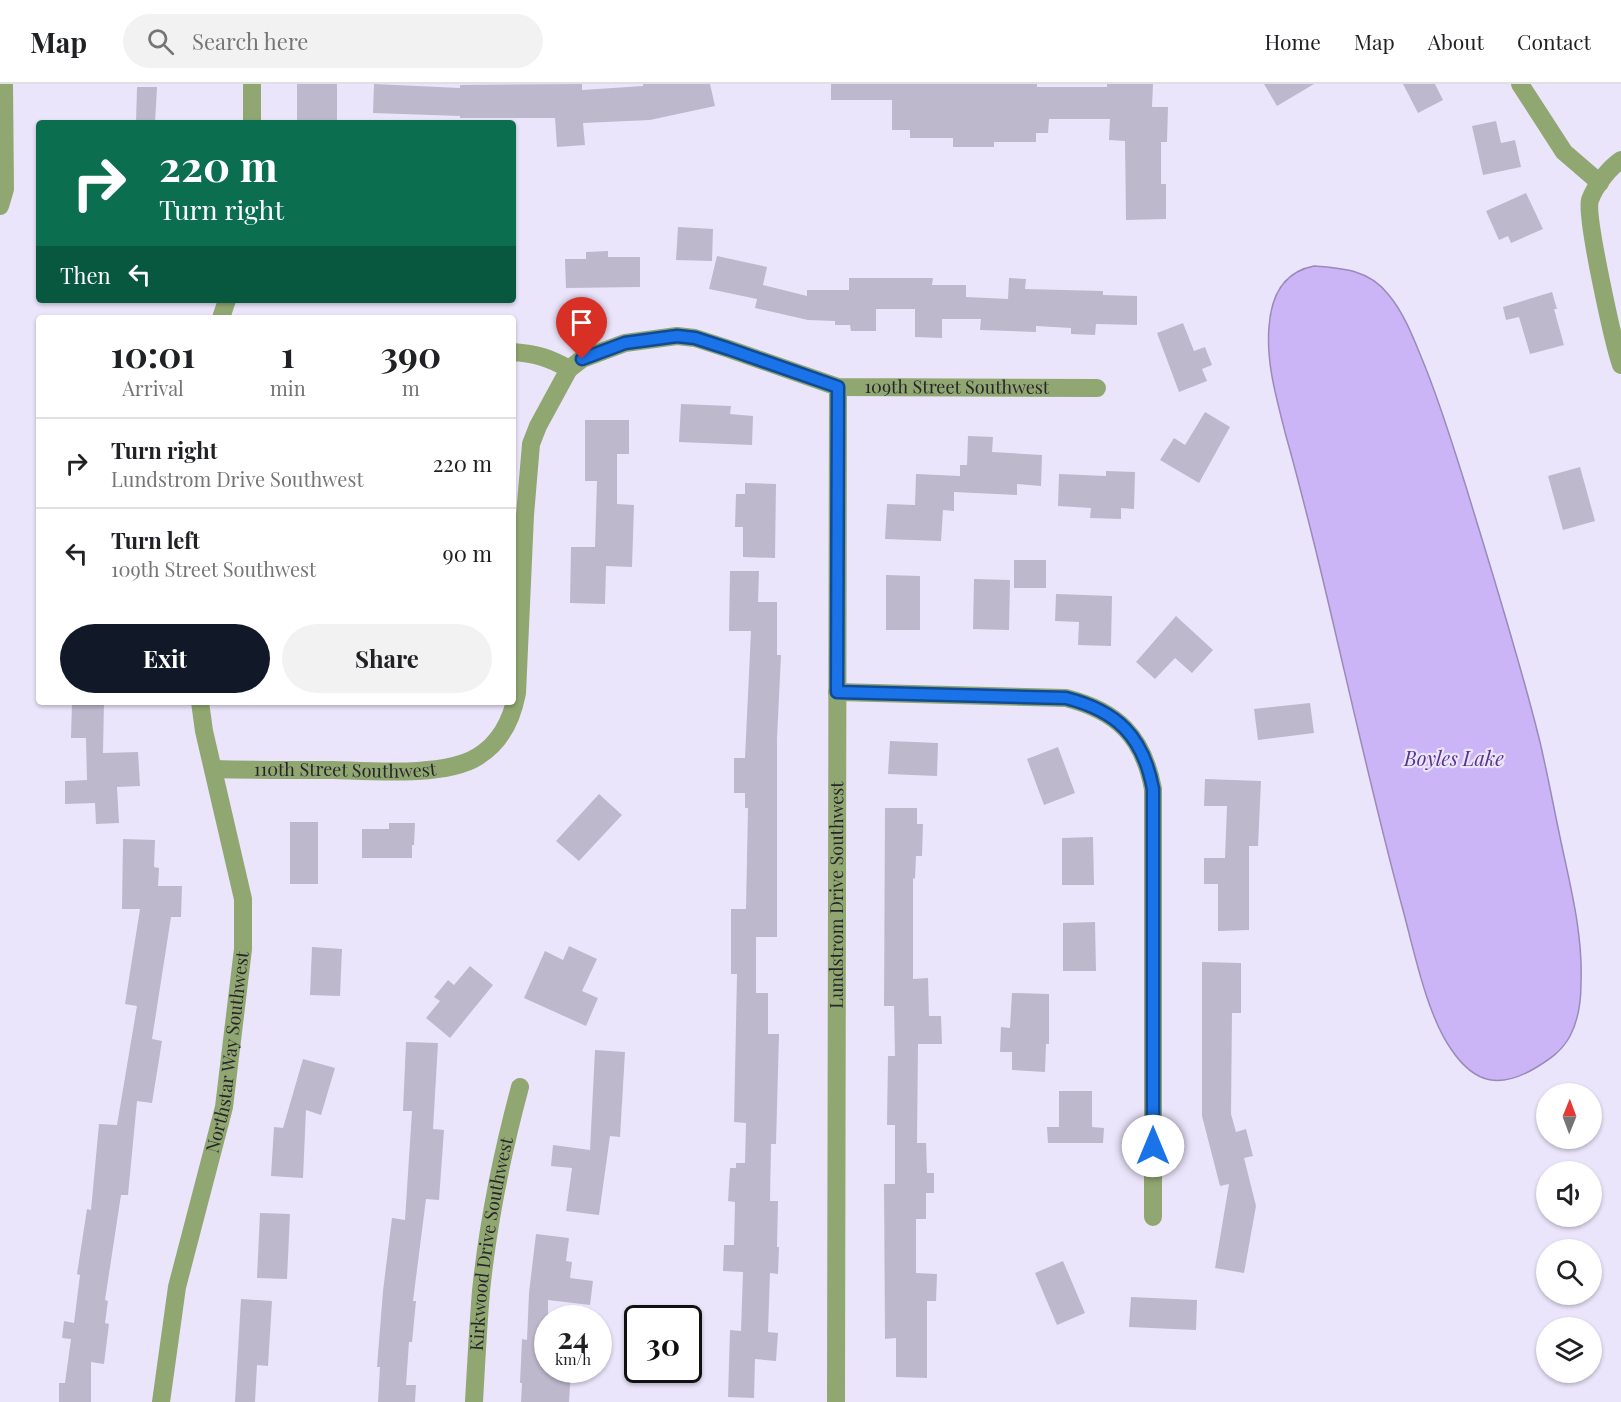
<!DOCTYPE html>
<html lang="en">
<head>
<meta charset="utf-8">
<style>
  :root { --surface:#fff; --page:#f2f2f2; --text:#202124; --muted:#757577; --line:#e0e0e0; --accent:#111827 }
  body { margin:0; font-family:"Playfair Display",serif; background:var(--page); color:var(--text); height:100vh; display:flex; flex-direction:column; font-size:22px; white-space:nowrap }
  * { box-sizing:border-box; margin:0 }
  p { font-size:20px; color:var(--muted) }
  .icon { flex:none; width:33px; height:33px; fill:none; stroke:currentColor; stroke-width:2; stroke-linecap:round; stroke-linejoin:round }
  .map { position:relative; flex:1; overflow:hidden }
  .panel { position:absolute; left:36px; top:231px; width:480px; height:390px; display:flex; flex-direction:column; background:var(--surface); border-radius:6px; box-shadow:0 2px 4px #0004 }
  .panel>* { flex:none }
  .top-card { position:absolute; left:36px; top:36px; width:480px; height:183px; border-radius:6px; box-shadow:0 2px 4px #0004; background:#0b6e4f; color:#fff; overflow:hidden }
  .needle { width:39px; rotate:1deg }
  .controls { position:absolute; left:1536px; top:999px; display:grid; gap:12px }
  .controls a { display:grid; place-items:center; width:66px; height:66px; border-radius:50%; background:var(--surface); box-shadow:0 2px 4px #0004; font-size:30px }
  .speed { position:absolute; left:534px; top:1221px; display:flex; gap:12px; font-size:30px; font-weight:700; text-align:center }
  .speed>* { display:grid; place-content:center; width:78px; height:78px; border-radius:50%; background:var(--surface); box-shadow:0 2px 4px #0004; line-height:1 }
  .speed small { font-size:15px; font-weight:400 }
  .speed .limit { border:3px solid #111; border-radius:9px; background:#fff; color:#111 }
  .pin { position:absolute; display:grid; place-items:center; width:51px; height:51px; color:#fff; margin:-62px -26px; border-radius:50% 50% 50% 0; rotate:-45deg; box-shadow:0 0 6px #0007 }
  .pin .icon { rotate:45deg }
  .me { position:absolute; width:66px; margin:-33px; rotate:0deg; stroke-linejoin:round; filter:drop-shadow(0 0 4px #0008) }
  .turn { display:flex; align-items:center; gap:21px; height:126px; padding:0 24px; font-size:27px }
  .turn .icon { width:78px; height:78px; stroke-width:2.5 }
  .turn b { display:block; font-size:42px; line-height:51px }
  .then { display:flex; align-items:center; height:57px; padding:0 24px; background:#0003; gap:12px; font-size:22px }
  .eta { display:flex; justify-content:space-evenly; align-items:center; height:102px; text-align:center }
  .eta b { font-size:36px; font-weight:700; line-height:42px }
  .button { display:flex; gap:12px; margin-top:auto; padding:12px 24px }
  .button a { flex:1; height:69px; border-radius:36px; background:var(--accent); color:#fff; font-size:24px; font-weight:700; line-height:69px; text-align:center }
  .button a+a { background:var(--page); color:var(--text) }
  ul { padding:0; list-style:none }
  li { display:flex; align-items:center; gap:18px; height:90px; padding:0 24px; border-top:2px solid var(--line) }
  li div { flex:1 }
  li b { display:block; font-size:22px }
  li em { font-style:normal }
  header { display:flex; align-items:center; gap:36px; box-sizing:border-box; height:84px; padding:0 30px; background:var(--surface); border-bottom:2px solid var(--line) }
  header strong { font-size:28px }
  nav { display:flex; gap:33px; margin-inline-start:auto; font-size:21px }
  .search { width:420px; height:54px; background:var(--page); display:flex; align-items:center; gap:15px; box-sizing:border-box; padding:0 21px; border-radius:33px; color:var(--muted); font-size:22px }
  .map>svg:first-child { display:block }
</style>
</head>
<body>
<header>
<strong>Map</strong>
<div class="search"><svg class="icon" aria-label="search" viewBox="0 0 24 24"><circle cx="10" cy="10" r="6"/><path d="M15 15l6 6"/></svg>Search here</div>
<nav><a>Home</a><a>Map</a><a>About</a><a>Contact</a></nav>
</header>
<div class="map">
<svg width="1621" height="1318" viewBox="0 0 1621 1318">
  <rect width="100%" height="100%" fill="#ebe5fb"/>
  <path fill="#cbb5f7" stroke="#9a8aba" stroke-width="1.5" d="M1314 182C1343 184 1369 186 1388 210 1404 229 1413 253 1422 275 1440 318 1453 362 1467 406 1492 488 1518 570 1539 654 1547 687 1553 720 1560 753 1570 801 1583 849 1581 899 1581 916 1578 937 1570 952 1562 967 1550 975 1537 983 1501 1005 1475 1001 1451 965 1427 931 1414 867 1403 826 1370 705 1344 581 1314 459 1305 423 1296 387 1286 352 1277 316 1266 280 1269 243 1271 213 1283 188 1314 182Z"/>
  <path fill="#beb8cd" d="M297 0H337V39H297Z
    M374 0 460 4V1L582 0V6L643 2V0H710L715 22 650 36 583 39 585 61 557 63 555 34H460V32L373 29Z
    M831 0H1037V3H1107V0H1153L1152 23H1168L1167 58H1161V100H1166V135L1126 136 1125 57 1109 56 1110 35H1049L1048 49H1036V58H994V63H953V54H910V46H892V16H831Z
    M1264 0H1314L1277 22Z
    M1403 0H1435L1443 16 1418 29Z
    M137 3H157L155 39H136Z
    M1496 37 1501 59 1515 56 1521 83 1483 91 1472 42Z
    M1526 109 1543 145 1511 159 1508 152 1499 156 1486 127Z
    M678 143 713 145 712 177 676 176Z
    M608 167V173H640V203L566 204 565 175H586V168Z
    M717 172 767 183 763 201 807 212V206H849V194H933L932 201H966V213L1008 215 1009 194 1026 195 1025 205 1103 207V211L1137 212V241L1096 240 1095 251 1071 250V244L1036 242V248L980 246 981 235H942V254L915 253V225H876V247H851L850 241H835V237L808 236 755 224 757 215 709 205Z
    M1552 208 1557 225H1554L1564 261 1530 270 1519 233 1506 236 1503 223Z
    M1183 239 1194 267 1205 263 1212 281 1202 285 1207 297 1179 308 1157 249Z
    M681 320 731 322 730 330 753 332 752 361 679 358Z
    M1205 328 1230 343 1199 399 1160 376 1174 354 1185 361Z
    M585 336H629V370H617V420L634 421 632 483 606 482 605 520 570 519 571 463H595L597 397H585Z
    M968 352 993 353 992 368 1042 371 1041 402 1017 400V411L954 408V427L943 426 941 457 885 455 887 420 915 421 916 390 960 392V381H967Z
    M1580 383 1595 437 1563 446 1548 392Z
    M1106 387 1135 388 1134 425 1121 424V435L1090 434 1091 424 1058 422 1059 390 1106 392Z
    M745 399 776 400 775 474 743 473V443H735L736 410H745Z
    M1014 476H1046V504H1014Z
    M730 487H759L758 518H777V571H781L777 655V853H756V909H768V950H779L776 1060H771L770 1117H778L777 1163H779L778 1190 770 1189 768 1248 778 1249 776 1277 755 1275 754 1314 728 1313 730 1246 741 1247 743 1188 723 1187 724 1161H734L735 1118 728 1117 730 1084H736V1079H745L746 1039 734 1038 737 890H731V825H746L748 724H745V709H734V674H745L751 547H729Z
    M886 491 920 492V546H886Z
    M974 495 1010 496 1009 546 973 545Z
    M1056 510 1112 512 1111 562 1078 561 1079 538 1055 537Z
    M1176 532 1213 566 1192 589 1175 574 1155 595 1136 578Z
    M72 618H104L103 669 138 668 140 702 117 703 119 739 96 740 95 719 65 720V697L87 696 86 654H71Z
    M1310 619 1314 649 1258 656 1254 625Z
    M890 657 938 659 937 692 888 690Z
    M1058 663 1075 709 1044 721 1027 675Z
    M1205 695 1261 697 1258 762H1249V846L1218 847V800H1204V774H1225L1227 722H1204Z
    M599 710 622 731 579 777 556 757Z
    M885 724H917V740H923L922 772H916L915 795 913 794V895L928 894 929 932H941L942 960H918L917 1059H926L927 1089H934V1109H926V1135H916V1189L937 1190 936 1217H927V1294L896 1293V1254L885 1255 884 1100H895V1041H887L888 972H895L894 922H884Z
    M290 738H318V800H290Z
    M389 739H415L414 761H412V774H362V745H389Z
    M1093 753 1094 801H1062V754Z
    M123 755 155 756 154 783 159 784 158 802H182L181 833H171L152 955 162 957 152 1019 137 1017 128 1111H121L105 1216 108 1217 105 1239 109 1240 104 1280 91 1278V1318H59V1299H65L71 1255 62 1254 64 1237 74 1239 80 1191 77 1190 87 1125 91 1126 99 1040 117 1041 137 922 125 920 140 825H122Z
    M1095 838 1096 887H1063V839Z
    M569 862 597 875 582 907 598 914 586 942 524 914 545 867 563 876Z
    M312 863 342 865 340 912 310 911Z
    M1202 878 1241 879V929H1232L1231 1030 1236 1048 1246 1045 1253 1072 1244 1074 1256 1122 1244 1189 1215 1184 1229 1100 1220 1102 1202 1032Z
    M470 882 493 901 450 954 426 934 440 917 434 913 448 896 454 901Z
    M1012 909 1049 910V960H1046L1045 988 1012 986V968H1000L1001 943 1010 944Z
    M406 958 438 959 433 1045 444 1046 439 1116 426 1115 413 1217H416L412 1258H409L406 1301H416L415 1318H378L380 1283H377L383 1207 392 1134 405 1136 412 1027H403Z
    M595 966 625 968 620 1053 610 1052 599 1131 566 1127 572 1084 551 1082 553 1061 590 1066Z
    M303 975 335 984 321 1031 306 1026 303 1094 271 1092 274 1043 283 1044Z
    M1059 1007H1092V1043L1104 1044 1103 1059H1048L1047 1043H1059Z
    M260 1129 290 1130 287 1195 257 1194Z
    M536 1150 569 1154 566 1177 572 1178 570 1194 593 1197 590 1221 548 1216V1286H571L569 1318H521L522 1299H520L522 1255 527 1256 529 1209Z
    M1063 1177 1085 1229 1057 1241 1035 1189Z
    M1131 1213 1197 1216 1196 1246 1129 1243Z
    M241 1215 272 1217 268 1282 257 1281 255 1318H235Z"/>
  <g fill="none" stroke-linecap="round" stroke-linejoin="round">
    <g stroke="#91a771" stroke-width="18">
      <path d="M252 0V39"/>
      <path d="M1520 0 1564 68 1600 99"/>
      <path d="M1621 76C1609 84 1595 102 1590 116 1585 132 1614 261 1621 281"/>
      <path d="M0 122 5 105 4 0"/>
      <path d="M221 234 227 216"/>
      <path id="s1" d="M513 268C536 270 548 273 569 285L582 275 625 259 677 252 695 254 729 265 838 303 1097 304"/>
      <path d="M837 608 1066 614C1117 627 1143 652 1153 705V1133"/>
      <path id="s2" d="M213 685C253 686 293 686 333 686 371 687 445 693 477 673 501 659 512 635 517 609L525 431 531 360 538 342 569 285"/>
      <path id="s3" d="M161 1318 177 1203 224 1023 243 865V815L204 647 200 618"/>
      <path id="s4" d="M474 1318C476 1281 478 1244 481 1207 488 1139 502 1070 520 1003"/>
      <path id="s5" d="M836 1318 838 303"/>
    </g>
  </g>
  <g fill="none" stroke-linecap="round" stroke-linejoin="round">
    <defs>
      <path id="route" d="M582 275 625 259 677 252 695 254 729 265 838 303 837 608 1066 614C1117 627 1143 652 1153 705V1062"/>
    </defs>
    <use href="#route" stroke="#114b97" stroke-width="15"/>
    <use href="#route" stroke="#1a73e8" stroke-width="10"/>
  </g>
  <g text-anchor="middle" stroke-width="4.5" stroke-linejoin="round" paint-order="stroke">
    <g font-size="18" fill="#27242c" stroke="#ebe5fb">
      <text dy="6" stroke="none"><textPath href="#s1" startOffset="462">109th Street Southwest</textPath></text>
      <text dy="6" stroke="none"><textPath href="#s2" startOffset="132">110th Street Southwest</textPath></text>
      <text dy="6" stroke="none"><textPath href="#s5" startOffset="507">Lundstrom Drive Southwest</textPath></text>
      <text dy="6" stroke="none"><textPath href="#s3" startOffset="357">Northstar Way Southwest</textPath></text>
      <text dy="6" stroke="none"><textPath href="#s4" startOffset="159">Kirkwood Drive Southwest</textPath></text>
    </g>
    <g font-size="20" font-style="italic" fill="#59328f" stroke="#ebe5fb">
      <text x="1454" y="682">Boyles Lake</text>
    </g>
  </g>
</svg>
<div class="controls">
<a><svg class="needle" viewBox="-14 -14 28 28"><path d="M0-13l5 13h-10z" fill="#e53935"/><path d="M0 13l5-13h-10z" fill="#757577"/></svg></a>
<a><svg class="icon" aria-label="sound" viewBox="0 0 24 24"><path d="M4 9h4l5-4v14l-5-4H4zM17 9q2 3 0 6"/></svg></a>
<a><svg class="icon" aria-label="search" viewBox="0 0 24 24"><circle cx="10" cy="10" r="6"/><path d="M15 15l6 6"/></svg></a>
<a><svg class="icon" aria-label="layers" viewBox="0 0 24 24"><path d="M12 4l9 5-9 5-9-5zM3 14l9 5 9-5"/></svg></a>
</div>
<div class="speed"><div>24<small>km/h</small></div><div class="limit">30</div></div>
<div class="pin" style="left:582px;top:275px;background:#d93025"><svg class="icon" aria-label="arrive" viewBox="0 0 24 24"><path d="M6 21V4h12l-3 4 3 4H6"/></svg></div>
<svg class="me" style="left:1153px;top:1062px" viewBox="-20 -20 40 40"><circle r="19" fill="#fff"/><path d="M0-13L10 11 0 6-10 11z" fill="#1a73e8"/></svg>
<div class="top-card">
<div class="turn"><svg class="icon" aria-label="right" viewBox="0 0 24 24"><path d="M7 20v-9h11M14 6l5 5-5 5"/></svg><div><b>220 m</b>Turn right</div></div>
<div class="then">Then<svg class="icon" aria-label="left" viewBox="0 0 24 24"><path d="M17 20v-9H6M10 6l-5 5 5 5"/></svg></div>
</div>
<section class="panel">
<div class="eta">
<div><b>10:01</b><p>Arrival</p></div>
<div><b>1</b><p>min</p></div>
<div><b>390</b><p>m</p></div>
</div>
<ul>
<li><svg class="icon" aria-label="right" viewBox="0 0 24 24"><path d="M7 20v-9h11M14 6l5 5-5 5"/></svg><div><b>Turn right</b><p>Lundstrom Drive Southwest</p></div><em>220 m</em></li>
<li><svg class="icon" aria-label="left" viewBox="0 0 24 24"><path d="M17 20v-9H6M10 6l-5 5 5 5"/></svg><div><b>Turn left</b><p>109th Street Southwest</p></div><em>90 m</em></li>
</ul>
<div class="button"><a>Exit</a><a>Share</a></div>
</section>
</div>
</body>
</html>
